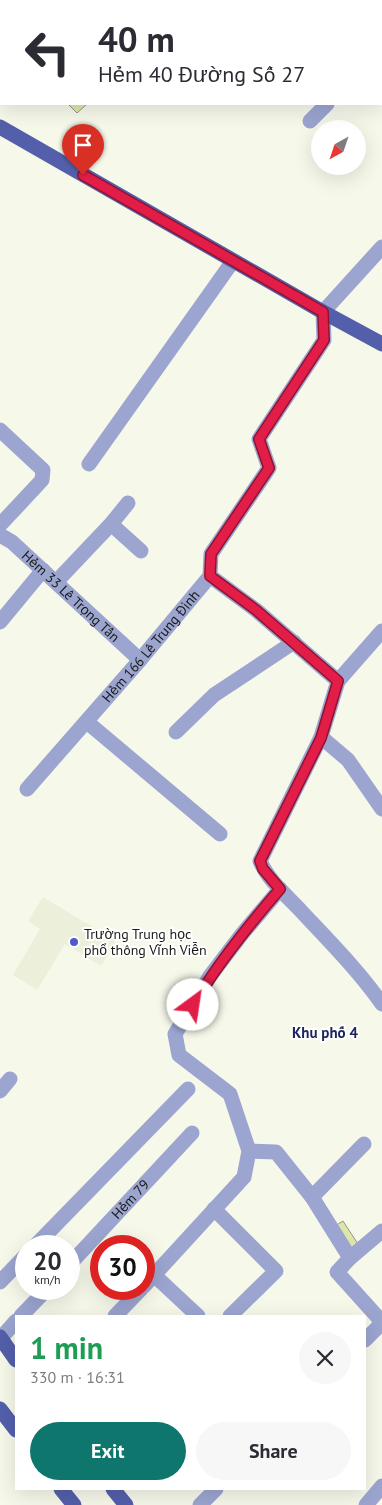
<!DOCTYPE html>
<html lang="en">
<head>
<meta charset="utf-8">
<style>
  :root { --surface:#fff; --page:#f7f7f7; --text:#2b2b33; --muted:#7c7c81; --accent:#0f766e }
  body { margin:0; font-family:"PT Sans",sans-serif; background:var(--page); color:var(--text); height:100vh; display:flex; flex-direction:column; font-size:19px; white-space:nowrap }
  * { box-sizing:border-box; margin:0 }
  p { font-size:16px; color:var(--muted) }
  .icon { flex:none; width:28px; height:28px; fill:none; stroke:currentColor; stroke-width:2; stroke-linecap:round; stroke-linejoin:round }
  .map { position:relative; flex:1; overflow:hidden }
  .sheet { position:absolute; left:15px; top:1315px; width:351px; height:175px; display:flex; flex-direction:column; background:var(--surface); border-radius:0px; box-shadow:0 5px 20px #0002 }
  .sheet>* { flex:none }
  .top-card { position:absolute; left:0px; top:0px; width:382px; height:105px; box-shadow:0 5px 20px #0002; background:#fff; color:var(--text); overflow:hidden }
  .needle { width:32px; rotate:220deg }
  .fabs { position:absolute; left:311px; top:120px; display:grid; gap:10px }
  .fabs a { display:grid; place-items:center; width:55px; height:55px; border-radius:50%; background:var(--surface); box-shadow:0 5px 20px #0002; font-size:25px }
  .speed { position:absolute; left:15px; top:1235px; display:flex; gap:10px; font-size:25px; font-weight:700; text-align:center }
  .speed>* { display:grid; place-content:center; width:65px; height:65px; border-radius:50%; background:var(--surface); box-shadow:0 5px 20px #0002; line-height:1 }
  .speed small { font-size:12px; font-weight:400 }
  .speed .limit { border:8px solid #d22; background:#fff; color:#111 }
  .pin { position:absolute; display:grid; place-items:center; width:42px; height:42px; color:#fff; margin:-51px -21px; border-radius:50% 50% 50% 0; rotate:-45deg; box-shadow:0 0 5px #0007 }
  .pin .icon { rotate:45deg }
  .me { position:absolute; width:55px; margin:-28px; rotate:31deg; stroke-linejoin:round; filter:drop-shadow(0 0 4px #0008) }
  .turn { display:flex; align-items:center; gap:18px; height:105px; padding:0 15px; font-size:22px }
  .turn .icon { width:65px; height:65px; stroke-width:2.5 }
  .turn b { display:block; font-size:35px; line-height:42px }
  .round { display:grid; place-items:center; flex:none; width:52px; height:52px; border-radius:26px; background:var(--page) }
  .head { display:flex; align-items:center; justify-content:space-between; height:85px; padding:0 15px }
  h1 { font-size:30px; font-weight:600; line-height:38px; color:#1e9e55 }
  .primary-button { display:flex; gap:10px; margin-top:auto; padding:10px 15px }
  .primary-button a { flex:1; height:58px; border-radius:30px; background:var(--accent); color:#fff; font-size:20px; font-weight:600; line-height:58px; text-align:center }
  .primary-button a+a { background:var(--page); color:var(--text) }
  .map>svg:first-child { display:block }
</style>
</head>
<body>
<div class="map">
<svg width="382" height="1505" viewBox="0 0 382 1505">
  <rect width="100%" height="100%" fill="#f6f8ea"/>
  <path fill="#ecf0da" d="M43 897 116 941 101 966 65 944 37 990 13 975 40 929 28 921Z"/>
  <path fill="#dce6a8" stroke="#939688" d="M68 104H87L77 113Z
    M343 1221 358 1244 349 1249 335 1226Z"/>
  <g fill="none" stroke-linecap="round" stroke-linejoin="round">
    <g stroke="#9ba5d0" stroke-width="15">
      <path d="M42 0 43 1"/>
      <path d="M113 1 114 0"/>
      <path d="M249 1 250 0"/>
      <path d="M381 61 382 60"/>
      <path d="M0 86 1 85"/>
      <path d="M310 121 327 104"/>
      <path d="M0 430 43 470 42 480 0 525"/>
      <path d="M89 464 233 261"/>
      <path d="M111 524 141 551"/>
      <path id="s1" d="M0 535 12 542 140 660"/>
      <path d="M210 576 256 610 338 681"/>
      <path d="M56 582 111 524 128 503"/>
      <path d="M0 622 43 570"/>
      <path d="M382 631 338 681 321 737 260 861C268 880 287 896 301 911 329 941 358 970 382 1004"/>
      <path d="M87 722 220 834"/>
      <path d="M176 732 214 695 294 642"/>
      <path d="M321 737 348 760 382 809"/>
      <path id="s2" d="M27 789 140 660 210 576 211 554 269 468 259 439 324 340 323 312 382 247"/>
      <path d="M0 1091 10 1079"/>
      <path d="M249 1151 276 1152 312 1197 350 1258 337 1272 382 1322"/>
      <path d="M312 1197 364 1144"/>
      <path d="M214 1209 276 1271 230 1316"/>
      <path d="M35 1246 188 1089"/>
      <path d="M350 1258 382 1231"/>
      <path id="s3" d="M69 1265 192 1133"/>
      <path d="M154 1275 198 1316"/>
      <path d="M0 1282 26 1255"/>
      <path d="M144 1286 244 1177 249 1151 230 1094 179 1055 175 1034 210 976 242 934 280 889"/>
      <path d="M21 1316 47 1289"/>
      <path d="M115 1316 141 1289"/>
      <path d="M1 1338 16 1321"/>
      <path d="M365 1340 382 1323"/>
      <path d="M200 1505 216 1489"/>
      <path d="M366 1505 382 1486"/>
    </g>
    <path stroke="#535fab" stroke-width="15" d="M0 127 323 312 382 344
      M0 1337 16 1360
      M0 1409 16 1430
      M61 1489 74 1505
      M113 1489 126 1505"/>
  </g>
  <g fill="none" stroke-linecap="round" stroke-linejoin="round">
    <defs>
      <path id="route" d="M83 175 323 312 324 340 259 439 269 468 211 554 210 576 256 610 338 681 321 738 260 861 263 869 280 889C248 926 218 963 193 1005"/>
    </defs>
    <use href="#route" stroke="#92132f" stroke-width="12"/>
    <use href="#route" stroke="#e11d48" stroke-width="9"/>
  </g>
  <circle fill="#4e59cf" stroke="#fff" stroke-width="2" cx="74" cy="942" r="5"/>
  <g text-anchor="middle" stroke-width="4" stroke-linejoin="round" paint-order="stroke">
    <g font-size="14" fill="#1a1b16" stroke="#fff">
      <text dy="5" stroke="none"><textPath href="#s1" startOffset="94">Hẻm 33 Lê Trọng Tấn</textPath></text>
      <text dy="5" stroke="none"><textPath href="#s2" startOffset="189">Hẻm 166 Lê Trung Đình</textPath></text>
      <text dy="5" stroke="none"><textPath href="#s3" startOffset="90">Hẻm 79</textPath></text>
    </g>
    <g font-size="14" fill="#1a1b16" stroke="#fff" text-anchor="start">
      <text x="84" y="939">Trường Trung học<tspan x="84" dy="16">phổ thông Vĩnh Viễn</tspan></text>
    </g>
    <g font-size="15" font-weight="bold" fill="#1e245c" stroke="#fff">
      <text x="325" y="1038">Khu phố 4</text>
    </g>
  </g>
</svg>
<div class="fabs">
<a><svg class="needle" viewBox="-14 -14 28 28"><path d="M0-13l5 13h-10z" fill="#e53935"/><path d="M0 13l5-13h-10z" fill="#7c7c81"/></svg></a>
</div>
<div class="speed"><div>20<small>km/h</small></div><div class="limit">30</div></div>
<div class="pin" style="left:83px;top:175px;background:#d93025"><svg class="icon" aria-label="arrive" viewBox="0 0 24 24"><path d="M6 21V4h12l-3 4 3 4H6"/></svg></div>
<svg class="me" style="left:193px;top:1005px" viewBox="-20 -20 40 40"><circle r="19" fill="#fff"/><path d="M0-13L10 11 0 6-10 11z" fill="#e11d48"/></svg>
<div class="top-card">
<div class="turn"><svg class="icon" aria-label="left" viewBox="0 0 24 24"><path d="M17 20v-9H6M10 6l-5 5 5 5"/></svg><div><b>40 m</b>Hẻm 40 Đường Số 27</div></div>
</div>
<section class="sheet">
<div class="head"><div><h1>1 min</h1><p>330 m · 16:31</p></div><a class="round"><svg class="icon" aria-label="close" viewBox="0 0 24 24"><path d="M6 6l12 12M18 6L6 18"/></svg></a></div>
<div class="primary-button"><a>Exit</a><a>Share</a></div>
</section>
</div>
</body>
</html>
